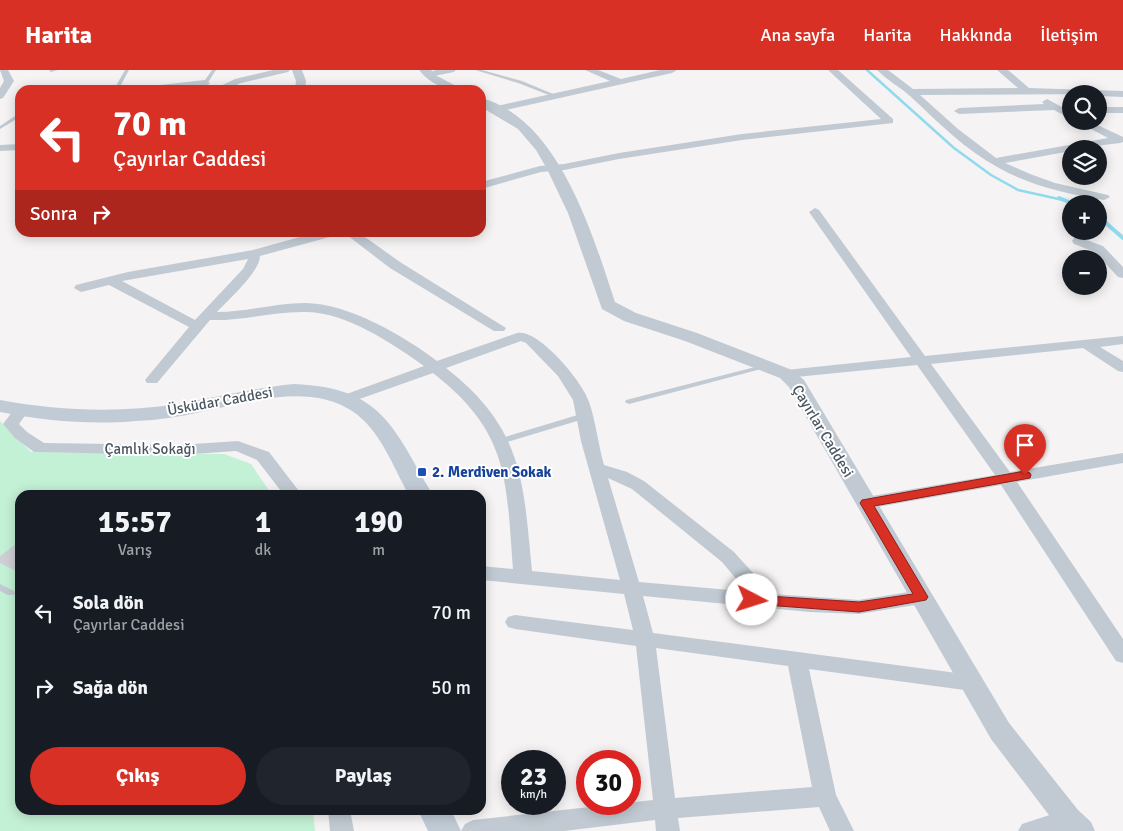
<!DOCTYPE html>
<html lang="tr">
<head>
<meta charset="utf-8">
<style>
  :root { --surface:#171b24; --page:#20242c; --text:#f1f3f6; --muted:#9ea1a6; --accent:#d93025 }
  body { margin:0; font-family:Signika,sans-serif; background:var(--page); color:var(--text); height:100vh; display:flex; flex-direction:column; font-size:19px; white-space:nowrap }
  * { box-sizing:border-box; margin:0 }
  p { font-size:16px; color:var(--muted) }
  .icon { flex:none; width:28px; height:28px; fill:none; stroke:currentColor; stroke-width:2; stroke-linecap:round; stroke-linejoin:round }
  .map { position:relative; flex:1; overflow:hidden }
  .sheet { position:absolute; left:15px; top:420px; width:471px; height:325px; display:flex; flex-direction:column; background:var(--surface); border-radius:15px; box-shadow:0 2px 12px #0003 }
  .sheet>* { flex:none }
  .hud { position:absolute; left:15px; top:15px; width:471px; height:152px; border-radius:15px; box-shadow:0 2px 12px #0003; background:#d93025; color:#fff; overflow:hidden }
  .controls { position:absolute; left:1062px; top:15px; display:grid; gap:10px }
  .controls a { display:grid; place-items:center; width:45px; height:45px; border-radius:50%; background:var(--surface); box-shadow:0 2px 12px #0003; font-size:25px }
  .speed { position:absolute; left:501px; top:680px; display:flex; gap:10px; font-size:25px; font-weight:700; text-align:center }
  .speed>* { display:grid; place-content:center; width:65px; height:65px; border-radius:50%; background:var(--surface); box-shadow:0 2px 12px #0003; line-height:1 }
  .speed small { font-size:12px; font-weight:400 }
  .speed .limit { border:8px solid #d22; background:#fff; color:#111 }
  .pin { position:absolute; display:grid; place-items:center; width:42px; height:42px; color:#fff; margin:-51px -21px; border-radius:50% 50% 50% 0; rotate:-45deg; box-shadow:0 0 5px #0007 }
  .pin .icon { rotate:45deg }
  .me { position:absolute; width:55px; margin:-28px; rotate:95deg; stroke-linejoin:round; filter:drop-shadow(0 0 4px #0008) }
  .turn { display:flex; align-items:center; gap:18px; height:105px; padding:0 15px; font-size:22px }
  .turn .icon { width:65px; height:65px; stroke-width:2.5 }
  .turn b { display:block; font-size:35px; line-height:42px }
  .then { display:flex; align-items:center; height:48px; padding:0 15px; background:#0003; gap:10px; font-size:19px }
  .eta { display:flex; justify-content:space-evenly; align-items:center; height:85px; text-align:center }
  .eta b { font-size:30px; font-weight:800; line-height:35px }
  .primary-button { display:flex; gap:10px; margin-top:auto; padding:10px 15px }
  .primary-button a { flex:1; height:58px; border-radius:30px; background:var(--accent); color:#fff; font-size:20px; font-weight:800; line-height:58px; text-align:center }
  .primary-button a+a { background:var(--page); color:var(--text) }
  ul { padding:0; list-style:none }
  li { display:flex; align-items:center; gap:15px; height:75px; padding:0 15px }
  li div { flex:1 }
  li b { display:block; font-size:19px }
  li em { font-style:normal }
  header { display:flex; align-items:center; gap:30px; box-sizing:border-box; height:70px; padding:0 25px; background:var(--accent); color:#fff }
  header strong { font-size:24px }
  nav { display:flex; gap:28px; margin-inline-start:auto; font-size:18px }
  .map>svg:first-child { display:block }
</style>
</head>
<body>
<header>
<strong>Harita</strong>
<nav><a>Ana sayfa</a><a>Harita</a><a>Hakkında</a><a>İletişim</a></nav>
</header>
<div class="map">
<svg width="1123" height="761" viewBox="0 0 1123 761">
  <rect width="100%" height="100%" fill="#f5f3f3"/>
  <path fill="#c3f1d5" d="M0 351 31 382 224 384 251 394 272 425H20V740H313L315 761H0Z"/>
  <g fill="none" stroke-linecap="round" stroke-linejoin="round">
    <path stroke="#90daee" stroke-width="2.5" d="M867 0 954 78 991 105 1018 120 1063 130"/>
    <path stroke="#90daee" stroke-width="4" d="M1059 128 1074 134
      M1099 147 1123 168"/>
  </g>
  <path fill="#cdcfd5" d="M20 471V503L0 493V486Z"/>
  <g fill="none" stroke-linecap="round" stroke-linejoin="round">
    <path fill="#c1cad2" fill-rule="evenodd" d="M50 0H58L51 2 49 1Z
      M125 0H129L121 15H117V14Z
      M212 0H216L207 14H203V13Z
      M475 0H482L522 11 558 26 554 27 518 13Z
      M18 44H20V47L0 59V56Z
      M767 294 770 296 769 297 629 334 625 332 626 330Z
      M581 344H584L588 346 587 348 504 373H498L497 371 498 369Z
      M0 514 14 521 15 523 14 525H8L0 521Z"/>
    <path fill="#c1cad2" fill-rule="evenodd" d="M0 0H8L14 11 3 28 0 29V18L4 11Z
      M273 0H290L288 2 241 13 225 20H212L235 9Z
      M292 0H302L306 11 305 20H295L296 11Z
      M436 0H456L454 2 429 7 424 4Z
      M585 0H598L621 9 660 0H677L672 3 497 42 492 39 497 36 610 11Z
      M828 0H838L893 49V53L742 70 619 89 564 100 541 102 481 119V112L540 96 564 94 619 83 742 64 881 49Z
      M877 0H888L913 19 1018 18 997 0H1008L1029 18 1123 21V27L1099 26V24L920 25 958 59 996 88 1108 68 1076 51H1089L1123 67V72L1120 73 1071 79V81L1005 93 1030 104 1055 113 1108 125 1110 127 1104 130C1068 124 1031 116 999 98 965 80 938 52 910 26 900 17 887 10 877 0Z
      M205 10 210 13 208 15 168 20H138L143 17Z
      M1047 29 1071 42V49L1054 40 959 44 954 41 959 38 1044 34 1042 32Z
      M1099 37H1123V43H1099Z
      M20 74V80L0 81V75Z
      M815 138 819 140 925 286 1123 266V274L1100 277 1123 291V302L1118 301 1083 278 931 294 1010 402 1123 383V393L1017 412 1123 569V593L1116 591 1001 415 866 439 860 437 857 433 860 429 866 427 995 405 917 295 786 308 781 307 779 304 781 301 786 300 911 287 809 142Z
      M318 162H339L337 165 260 186C260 202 228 230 217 242 247 242 276 233 305 233 348 233 404 266 437 291L517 263C538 258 583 312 589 332 596 352 598 374 604 395L627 402 644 411 734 482 753 503 760 523 859 530 921 520 928 522 930 527 928 532 921 534 859 544 810 542 643 526 653 563 972 605 979 607 982 613 979 619 972 621 809 599 836 725 854 761H830L819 737 678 748 680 761H656L655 750 564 761H461L465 754 473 750 653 730 636 576 515 559 508 557 505 552 508 547 515 545 633 560 624 524 481 510V496L513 499C506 410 510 363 433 303L351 332H341L338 329 341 326 424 296C392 273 343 240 302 242 271 242 241 251 210 250L157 313H147L145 310 189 257 109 215 81 222 74 218 76 215 128 202 253 180ZM248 189 243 199 195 250 122 211ZM521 271 526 273 558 306 573 330 581 371 620 510 532 501C523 411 524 359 446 298ZM608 408 632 419 722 492 737 510 741 521 639 512ZM656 578 788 596 812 717 675 728Z
      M343 162H358L400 192 506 258 504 261H494L390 198Z
      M1078 167 1103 176 1123 197V208L1118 207 1095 182 1074 174 1072 171 1074 168Z
      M21 335 26 337 29 340 19 354 27 362 44 373 179 375 238 371 269 382 302 425H284L257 390 236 381 179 385 34 382 15 368 3 354 16 337Z
      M1068 739 1076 742 1080 749 1076 756 1063 761H1018L1022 754Z
      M328 740H350L354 761H330Z"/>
    <path fill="#c1cad2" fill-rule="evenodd" d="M419 0H431L437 6 464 20C446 20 431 15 419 0Z
      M481 28C559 48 593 166 615 232L636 243 697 263 792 300 804 310 1009 653 1078 740 1091 752 1095 761H1061L991 669 789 317 780 308 685 271 624 251 602 239 568 143 547 99 536 80 518 59 481 37Z"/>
    <path fill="#c1cbd6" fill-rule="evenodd" d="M294 314C383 318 392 356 433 425H409C393 397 380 359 352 341 308 312 247 333 200 342 179 347 158 350 136 351 91 355 45 351 0 342V330C59 341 119 343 178 334 217 327 254 318 294 314Z
      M418 740H451L461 761H428Z"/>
  </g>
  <path fill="#d93025" stroke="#8d1f18" d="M1025 401 1030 403 1031 405 1030 408 874 436 928 527 926 530 859 542 752 534 748 533 746 530 748 526 752 525 859 532 913 524 860 433 862 430Z"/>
  <rect fill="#1a4fb4" stroke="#fff" stroke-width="2" x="417" y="397" width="10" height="10" rx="2.5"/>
  <g text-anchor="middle" stroke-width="4" stroke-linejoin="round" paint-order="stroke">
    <g font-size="15" fill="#4a5661" stroke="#fff">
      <text transform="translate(220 331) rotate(-10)" y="5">Üsküdar Caddesi</text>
      <text transform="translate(823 361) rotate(59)" y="5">Çayırlar Caddesi</text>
      <text x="150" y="384">Çamlık Sokağı</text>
    </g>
    <g font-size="15" font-weight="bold" fill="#164399" stroke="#fff" text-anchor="start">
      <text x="432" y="407">2. Merdiven Sokak</text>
    </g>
  </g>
</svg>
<div class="controls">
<a><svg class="icon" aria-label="search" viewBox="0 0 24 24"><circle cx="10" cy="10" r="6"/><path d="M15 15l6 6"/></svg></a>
<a><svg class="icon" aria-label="layers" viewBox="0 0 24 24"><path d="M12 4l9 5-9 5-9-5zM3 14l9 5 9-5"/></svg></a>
<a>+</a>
<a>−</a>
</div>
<div class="speed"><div>23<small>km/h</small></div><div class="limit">30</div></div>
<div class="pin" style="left:1025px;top:405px;background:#d93025"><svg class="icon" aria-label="arrive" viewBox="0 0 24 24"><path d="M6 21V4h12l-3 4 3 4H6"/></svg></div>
<svg class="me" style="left:752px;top:530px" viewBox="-20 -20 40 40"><circle r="19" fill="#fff"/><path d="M0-13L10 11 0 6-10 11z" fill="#d93025"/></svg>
<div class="hud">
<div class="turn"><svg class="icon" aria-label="left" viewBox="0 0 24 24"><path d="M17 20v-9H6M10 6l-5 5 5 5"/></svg><div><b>70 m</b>Çayırlar Caddesi</div></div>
<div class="then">Sonra<svg class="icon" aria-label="right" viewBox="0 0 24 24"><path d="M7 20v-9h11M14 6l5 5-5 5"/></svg></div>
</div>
<section class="sheet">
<div class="eta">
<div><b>15:57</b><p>Varış</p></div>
<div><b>1</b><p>dk</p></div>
<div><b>190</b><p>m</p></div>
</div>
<ul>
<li><svg class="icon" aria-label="left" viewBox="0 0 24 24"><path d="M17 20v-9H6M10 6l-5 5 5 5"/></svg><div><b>Sola dön</b><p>Çayırlar Caddesi</p></div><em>70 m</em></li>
<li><svg class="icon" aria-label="right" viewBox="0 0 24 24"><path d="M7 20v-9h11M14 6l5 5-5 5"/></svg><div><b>Sağa dön</b></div><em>50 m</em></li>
</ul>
<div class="primary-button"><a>Çıkış</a><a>Paylaş</a></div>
</section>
</div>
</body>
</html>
